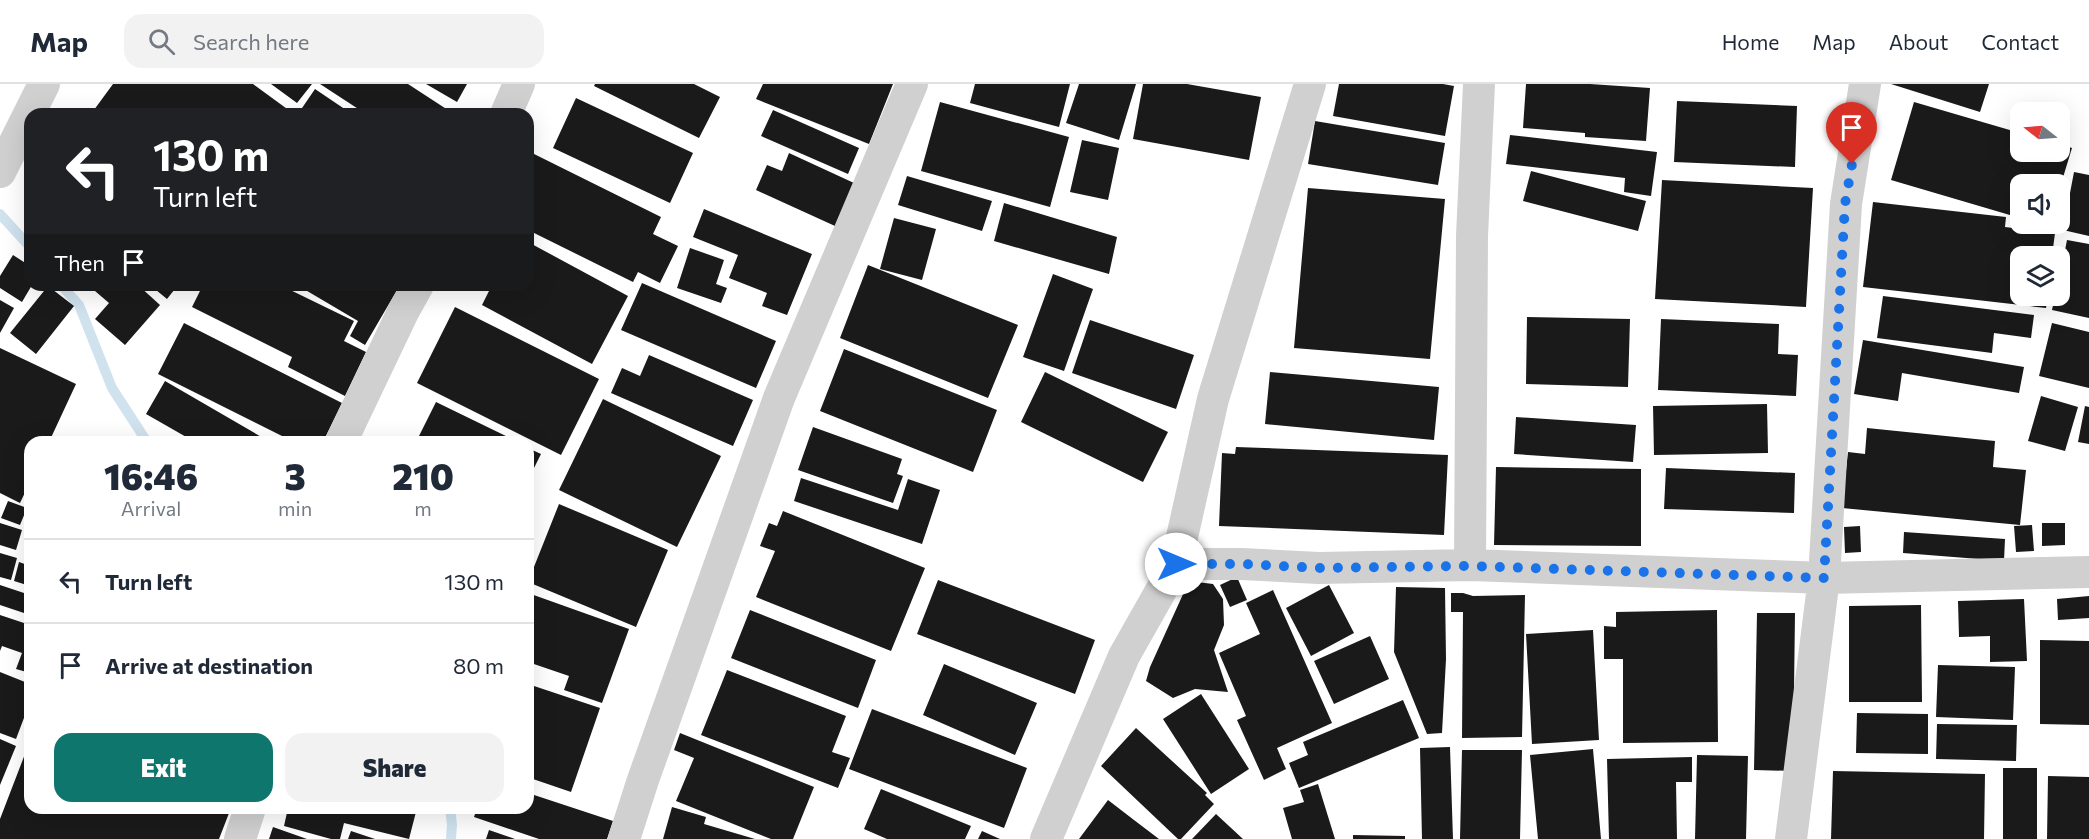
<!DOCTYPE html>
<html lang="en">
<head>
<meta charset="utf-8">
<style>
  :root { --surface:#fff; --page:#f2f2f3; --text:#1f2937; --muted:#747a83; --line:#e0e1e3; --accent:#0f766e }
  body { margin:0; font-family:Commissioner,sans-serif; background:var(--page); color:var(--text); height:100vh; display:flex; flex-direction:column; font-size:22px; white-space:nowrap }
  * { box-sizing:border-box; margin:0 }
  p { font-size:20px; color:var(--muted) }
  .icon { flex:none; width:33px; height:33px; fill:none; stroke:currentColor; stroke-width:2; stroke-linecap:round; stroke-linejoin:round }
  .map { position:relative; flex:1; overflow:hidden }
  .side { position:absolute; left:24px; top:352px; width:510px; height:378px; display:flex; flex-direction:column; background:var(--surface); border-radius:18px; box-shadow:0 6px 24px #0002 }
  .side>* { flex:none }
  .banner { position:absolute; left:24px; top:24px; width:510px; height:183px; border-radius:18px; box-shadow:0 6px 24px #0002; background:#202124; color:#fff; overflow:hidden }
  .needle { width:39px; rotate:287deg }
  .tools { position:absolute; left:2010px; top:18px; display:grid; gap:12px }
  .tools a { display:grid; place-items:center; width:60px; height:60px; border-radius:12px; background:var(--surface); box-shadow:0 6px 24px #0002; font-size:30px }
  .pin { position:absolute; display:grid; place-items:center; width:51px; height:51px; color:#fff; margin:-62px -26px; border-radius:50% 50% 50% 0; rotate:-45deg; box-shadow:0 0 6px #0007 }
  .pin .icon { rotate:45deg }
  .me { position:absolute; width:66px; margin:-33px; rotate:90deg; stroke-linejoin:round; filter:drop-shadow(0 0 4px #0008) }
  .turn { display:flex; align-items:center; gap:21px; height:126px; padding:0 30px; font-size:27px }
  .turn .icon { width:78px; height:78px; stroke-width:2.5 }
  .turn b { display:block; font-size:42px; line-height:51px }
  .then { display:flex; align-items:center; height:57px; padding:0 30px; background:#0003; gap:12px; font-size:22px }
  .eta { display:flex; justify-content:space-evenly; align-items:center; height:102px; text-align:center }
  .eta b { font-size:36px; font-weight:800; line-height:42px }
  .action { display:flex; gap:12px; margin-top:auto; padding:12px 30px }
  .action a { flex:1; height:69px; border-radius:18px; background:var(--accent); color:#fff; font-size:24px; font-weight:800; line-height:69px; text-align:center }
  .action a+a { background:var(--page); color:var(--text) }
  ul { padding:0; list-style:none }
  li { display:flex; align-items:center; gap:18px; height:84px; padding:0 30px; border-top:2px solid var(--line) }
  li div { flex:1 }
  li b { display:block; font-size:22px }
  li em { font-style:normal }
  header { display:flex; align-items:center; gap:36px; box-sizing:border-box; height:84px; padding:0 30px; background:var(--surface); border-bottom:2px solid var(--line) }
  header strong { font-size:28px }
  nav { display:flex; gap:33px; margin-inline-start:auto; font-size:21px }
  .search { width:420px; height:54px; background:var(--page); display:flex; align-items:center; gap:15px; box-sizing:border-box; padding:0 21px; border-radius:18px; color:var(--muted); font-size:22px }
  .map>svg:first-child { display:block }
</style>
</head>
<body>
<header>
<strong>Map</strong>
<div class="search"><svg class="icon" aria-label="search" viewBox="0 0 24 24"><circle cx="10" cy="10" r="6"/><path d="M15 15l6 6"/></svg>Search here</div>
<nav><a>Home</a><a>Map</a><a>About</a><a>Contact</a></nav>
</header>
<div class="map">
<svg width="2089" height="755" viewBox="0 0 2089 755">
  <rect width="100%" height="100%" fill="#fff"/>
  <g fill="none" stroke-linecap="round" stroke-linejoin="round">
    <path stroke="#cfe2ee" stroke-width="10" d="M0 130 30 163
      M61 201 79 221 112 304 147 358
      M450 724 452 741 451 755"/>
  </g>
  <path fill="#1a1a1a" d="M113 0H253L294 30H91Z
    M271 0H312L297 19Z
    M320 0H408L454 30H366Z
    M426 0H467L457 18Z
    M595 0H694L720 13 699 54 594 2Z
    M763 0H893L869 60 756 15Z
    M975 0H1070L1059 43 970 19Z
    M1079 0H1136L1119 56 1066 39Z
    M1143 0H1187L1261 13 1249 76 1133 55Z
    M1339 0H1443L1454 2 1445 52 1333 32Z
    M1526 0H1590L1650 4 1646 57 1585 53V49L1523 44Z
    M1891 0H1989L1980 28Z
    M315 5 352 30H304L300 27Z
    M576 14 693 69 670 119 553 64Z
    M1677 17 1797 22 1795 83 1674 78Z
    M940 18 1069 53 1050 123 921 87Z
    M1914 18 2020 49V68H2060V60L2072 64 2061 100H2020V134L1891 96Z
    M773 26 859 64 848 90 761 52Z
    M1315 37 1445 59 1438 101 1308 80Z
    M1510 51 1657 68 1651 112 1624 108 1625 94 1506 80Z
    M1082 56 1119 64 1108 116 1070 108Z
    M528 67 661 133 653 150 678 162 660 199 638 188 633 198 528 146Z
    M789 69 854 99 835 142 756 106 767 81 782 87Z
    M1531 87 1646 117 1638 147 1523 117Z
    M2074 88 2089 91V152L2063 146Z
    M907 92 992 117 982 147 898 121Z
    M1662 96 1813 104 1806 223 1655 215Z
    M1308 104 1445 115 1430 275 1294 264Z
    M1873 118 2006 133 2005 143 2055 149 2052 172H2020V212H2048L2046 224 1863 203Z
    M1004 119 1117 153 1109 190 994 157Z
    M704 125 812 170 787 231 762 222 767 209 729 194 738 171 693 153Z
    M894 134 936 145 922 196 880 185Z
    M2067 156 2089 160V234L2052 226 2055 212H2060V192Z
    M528 158 628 212 592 280 482 221 492 201H528Z
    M690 164 724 176 716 200 727 204 721 219 677 204Z
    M13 171 30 182V201H32L22 218 0 204V192Z
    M868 181 1018 241 988 314 840 254Z
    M1053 190 1093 205 1064 287 1023 273Z
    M642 199 776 257 756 304 621 246Z
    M88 201H138L160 221 125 261 95 235 109 219Z
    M150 201H178L167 215Z
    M203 201H280L354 237 344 257 366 268 345 312 288 283 292 273 192 223Z
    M297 201H400L365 261 350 252 358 237Z
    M48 202 74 222 36 270 10 249Z
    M1883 212 2034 231 2031 254 1994 249 1992 269 1877 254Z
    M0 216 14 224 0 249Z
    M455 223 599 295 561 371 417 299Z
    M1527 233 1630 235 1628 303 1526 300Z
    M1661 235 1779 240 1778 270 1798 271 1796 312 1658 306Z
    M1090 236 1194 271 1176 325 1072 289Z
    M184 239 342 319 323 358H294L158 290Z
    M2052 239 2089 248V304L2039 292Z
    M1863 256 2024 283 2019 309 1902 289 1898 317 1854 310Z
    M0 264 76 300 49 358H30V398L20 419 0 409Z
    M844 265 997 326 973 388 820 327Z
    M649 271 753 316 733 362 611 309 622 284 640 292Z
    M1045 288 1168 348 1143 398 1021 338Z
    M1270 288 1439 303 1434 356 1265 340Z
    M165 297 270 358H195L146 330Z
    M2041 312 2078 323 2065 367 2028 357Z
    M603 315 721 372 677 463 559 406Z
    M436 318 518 358H416Z
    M1767 320 1768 369 1654 371 1653 322Z
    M2085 322 2089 323V360L2078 358Z
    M1516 333 1636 341 1633 378 1514 370Z
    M813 343 902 375 897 390 903 392 893 419 798 386Z
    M1867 344 1995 357 1993 383 2026 386 2020 441 1842 424 1848 368 1865 370Z
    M1236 363 1448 371 1444 451 1219 442 1222 369 1235 370Z
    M528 364 541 370 528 396Z
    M1496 383 1641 385V462L1494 461Z
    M1666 384 1795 389 1794 429 1664 425Z
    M801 394 898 426 908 395 940 406 922 460 794 417Z
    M8 417 27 424 20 441 1 434Z
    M559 420 668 466 636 543 528 498Z
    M783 427 925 484 891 567 756 513 775 467 760 462 769 439 777 442Z
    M0 439 22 446 16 466 0 461Z
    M2042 439H2065V461L2042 462Z
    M2032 441 2034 467 2016 468 2014 442Z
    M1860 442 1861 468 1845 469 1844 443Z
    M1904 448 2005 455 2004 477 1903 469Z
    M0 469 17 474 11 496 0 493Z
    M19 478 30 482V502L14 497Z
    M1237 493 1247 516 1230 523 1220 501Z
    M938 496 1095 556 1075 610 917 550Z
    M1189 497 1213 500 1223 515 1224 541 1214 566 1228 608 1195 605 1173 614 1146 597 1150 583Z
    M0 501 30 511V531L0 521Z
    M1329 501 1354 549 1311 572 1286 524Z
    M1396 503 1445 504 1446 575 1442 649 1427 650 1394 568Z
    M1273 506 1332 639 1277 664 1286 685 1264 696 1237 636 1246 632 1219 569 1260 550 1246 519Z
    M528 509 629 545 602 619 564 606 569 592 528 578Z
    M1451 509H1463L1473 512 1525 511 1522 653 1462 654 1463 528H1451Z
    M2089 512V534L2058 536 2057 515Z
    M2024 515 2027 577 1990 578V552L1959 553 1958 517Z
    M1921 521 1922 618H1849V522Z
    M750 526 876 576 858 624 731 574Z
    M1717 526 1718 658 1623 659V575H1604V542L1616 543V528Z
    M1757 529H1795L1793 687 1754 686Z
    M0 531 30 541V589L16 585 22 569 2 562 0 567Z
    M1593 546 1599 656 1532 660 1526 550Z
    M1370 552 1389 595 1334 620 1314 577Z
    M2040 556 2089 557V641L2040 640Z
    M944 580 1037 619 1015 671 923 631Z
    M1938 581 2015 583 2013 636 1936 633Z
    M727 586 846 632 832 668 850 674 838 704 701 651Z
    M0 588 30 600V618L16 655 0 649Z
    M528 600 600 624 571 708 530 694 533 682 528 680Z
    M1201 610 1249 685 1211 710 1163 635Z
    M1403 616 1419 654 1299 704 1289 679 1308 671 1303 658Z
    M872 625 1027 684 1004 744 849 685Z
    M1857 629 1928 630V670L1856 669Z
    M1937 640 2017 641 2016 677 1936 675Z
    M1136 644 1207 709 1205 711 1214 720 1181 755H1178L1101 682Z
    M680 649 814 703 793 755H771L676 717 694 674 674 666Z
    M0 655 16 662 0 701Z
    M30 657V724H231L219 755H0V735Z
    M1450 663 1453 755H1422L1420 664Z
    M1593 665 1601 755H1538L1530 671Z
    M1462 666H1522L1520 755H1460Z
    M1697 671 1748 672 1746 755H1695Z
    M1692 673V698H1676L1677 755H1609L1607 675Z
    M2003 684H2037V755H2003Z
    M1833 687 1985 690 1984 755H1831Z
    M2048 692 2089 693V755H2047Z
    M1318 700 1335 755H1292L1283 724 1304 718 1300 706Z
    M881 705 971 742 965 755H887L864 745Z
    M528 709 613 737 607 755H539L474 733 477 724H528Z
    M1108 716 1134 736 1159 755H1079Z
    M672 723 706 733 704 740 755 755H663Z
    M288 724H417L409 755 344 739 340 755H331L284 742Z
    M1216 730 1243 755H1192Z
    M273 743 307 755H269Z
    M489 746 515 755H486Z
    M351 747 375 755H348Z
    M982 747 1000 755H978Z
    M1353 751 1405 752V755H1353Z"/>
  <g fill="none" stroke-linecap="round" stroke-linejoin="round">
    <path stroke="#d0d0d0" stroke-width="32" d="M506 30 519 0
      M0 88 44 0
      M341 358 403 228 418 201
      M1176 480H1242L1319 484 1470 481 1824 494 2089 488
      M1470 481 1472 152 1479 0
      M240 755 250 724
      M624 755 643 696 779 314 912 0
      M1046 755 1124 572 1176 480 1213 315 1310 0
      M1791 755 1824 494 1846 120 1865 0"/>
  </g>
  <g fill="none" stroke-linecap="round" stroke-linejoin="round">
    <path stroke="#1a73e8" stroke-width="10" stroke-dasharray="0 18" d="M1176 480H1242L1319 484 1470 482 1824 494 1845 120 1852 80"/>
  </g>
</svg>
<div class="tools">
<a><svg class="needle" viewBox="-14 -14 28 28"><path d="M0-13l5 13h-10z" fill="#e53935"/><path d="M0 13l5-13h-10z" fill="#747a83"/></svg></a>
<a><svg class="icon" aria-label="sound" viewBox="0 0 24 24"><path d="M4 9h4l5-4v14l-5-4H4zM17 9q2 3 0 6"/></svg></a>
<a><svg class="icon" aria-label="layers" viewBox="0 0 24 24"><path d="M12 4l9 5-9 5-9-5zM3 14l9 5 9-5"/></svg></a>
</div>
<div class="pin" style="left:1852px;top:80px;background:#d93025"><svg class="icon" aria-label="arrive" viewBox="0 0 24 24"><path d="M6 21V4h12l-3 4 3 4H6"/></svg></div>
<svg class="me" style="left:1176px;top:480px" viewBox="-20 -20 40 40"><circle r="19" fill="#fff"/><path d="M0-13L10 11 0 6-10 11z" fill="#1a73e8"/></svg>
<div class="banner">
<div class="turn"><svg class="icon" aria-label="left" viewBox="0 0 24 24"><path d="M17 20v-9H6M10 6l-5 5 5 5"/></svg><div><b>130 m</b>Turn left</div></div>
<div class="then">Then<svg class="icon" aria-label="arrive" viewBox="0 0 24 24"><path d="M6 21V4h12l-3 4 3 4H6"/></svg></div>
</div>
<section class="side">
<div class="eta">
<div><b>16:46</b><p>Arrival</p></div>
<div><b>3</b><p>min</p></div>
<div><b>210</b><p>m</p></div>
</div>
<ul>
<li><svg class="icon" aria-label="left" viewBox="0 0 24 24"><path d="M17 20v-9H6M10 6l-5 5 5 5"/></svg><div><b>Turn left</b></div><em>130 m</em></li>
<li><svg class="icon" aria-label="arrive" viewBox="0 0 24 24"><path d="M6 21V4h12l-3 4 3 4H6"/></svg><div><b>Arrive at destination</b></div><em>80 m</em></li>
</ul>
<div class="action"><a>Exit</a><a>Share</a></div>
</section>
</div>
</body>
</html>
